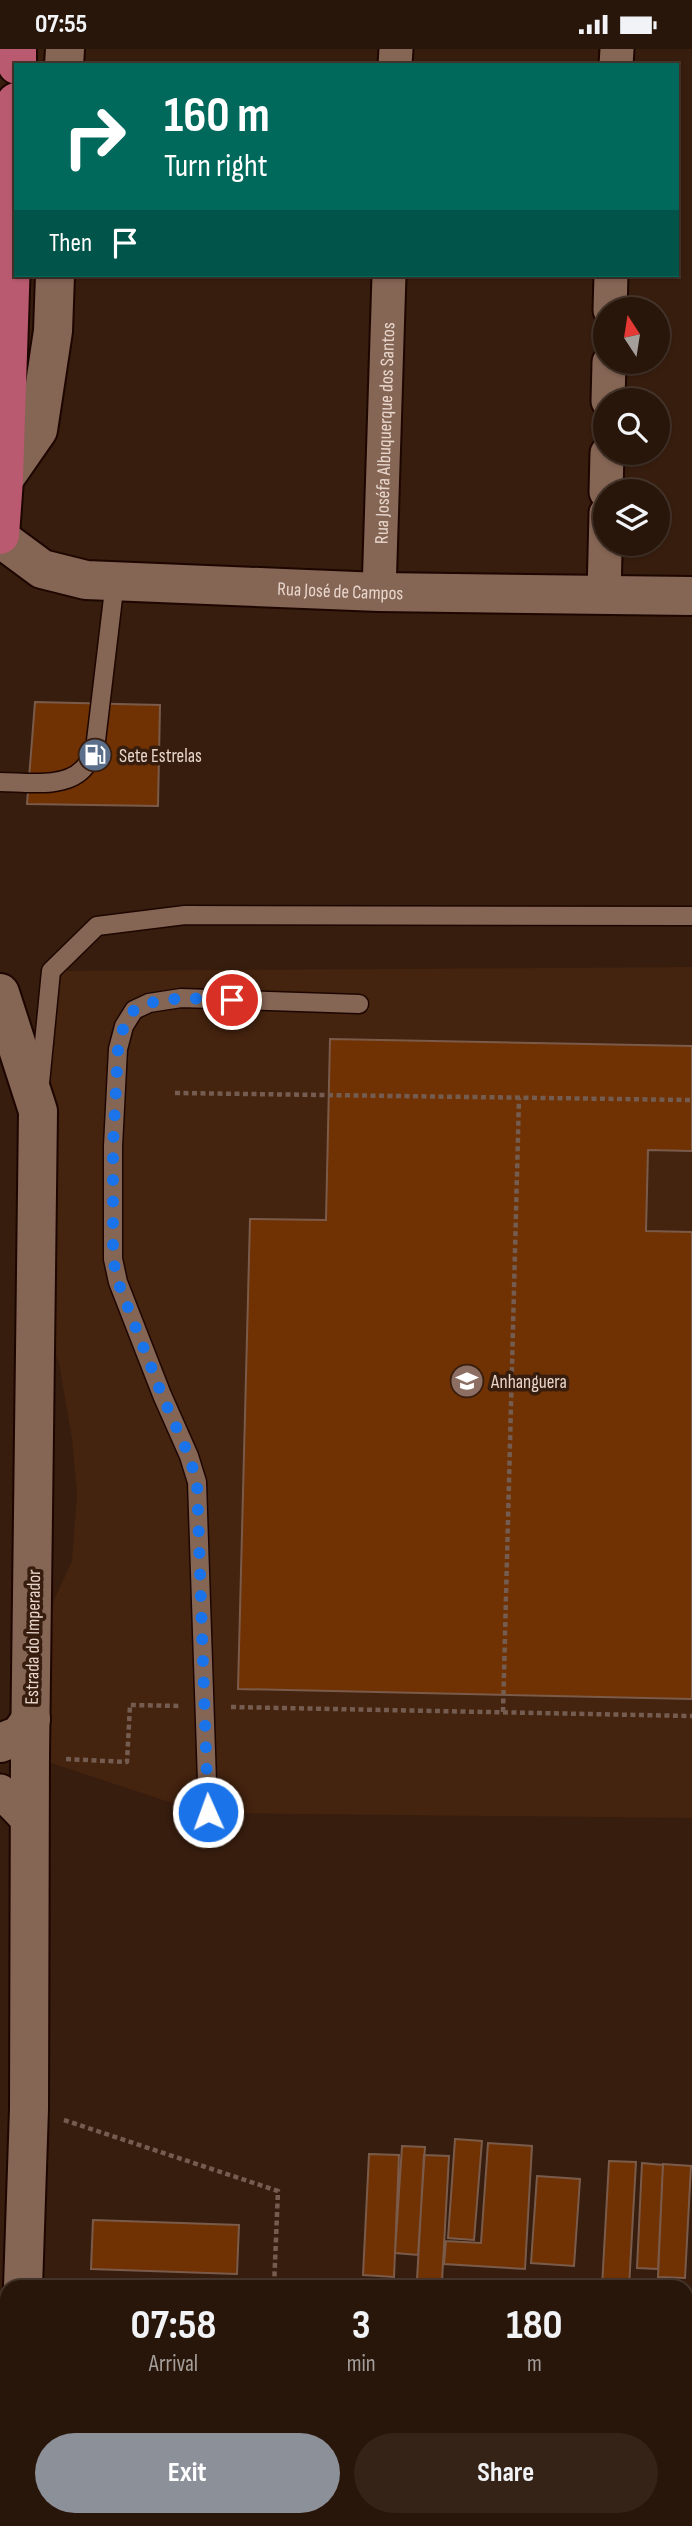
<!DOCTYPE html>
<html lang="en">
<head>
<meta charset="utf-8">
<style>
  :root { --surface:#29160a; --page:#352318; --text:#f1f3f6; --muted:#a59f9c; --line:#45352b; --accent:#8c9099 }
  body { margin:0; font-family:"Sofia Sans Condensed",sans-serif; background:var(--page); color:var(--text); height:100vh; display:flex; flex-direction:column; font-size:26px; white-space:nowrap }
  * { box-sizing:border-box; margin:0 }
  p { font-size:23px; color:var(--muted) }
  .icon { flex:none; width:38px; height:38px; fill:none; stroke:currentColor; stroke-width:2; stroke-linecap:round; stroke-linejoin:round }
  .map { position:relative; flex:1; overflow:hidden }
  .side { position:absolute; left:0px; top:2231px; width:693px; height:247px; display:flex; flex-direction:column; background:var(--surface); border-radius:21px 21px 0 0; box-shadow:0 2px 5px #0004,0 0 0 2px var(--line) }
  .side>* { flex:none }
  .hud { position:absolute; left:14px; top:14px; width:665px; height:214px; border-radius:0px; box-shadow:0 2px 5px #0004,0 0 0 2px var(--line); background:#00695c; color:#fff; overflow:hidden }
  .needle { width:46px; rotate:348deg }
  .controls { position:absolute; left:593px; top:248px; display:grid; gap:14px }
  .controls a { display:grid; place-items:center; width:77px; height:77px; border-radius:50%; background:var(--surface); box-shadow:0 2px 5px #0004,0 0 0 2px var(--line); font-size:35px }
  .pin { position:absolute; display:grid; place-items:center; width:60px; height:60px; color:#fff; margin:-30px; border:4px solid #fff; border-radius:50%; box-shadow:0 2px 7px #0007 }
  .me { position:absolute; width:77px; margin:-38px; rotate:358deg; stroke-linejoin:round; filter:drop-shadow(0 0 5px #0008) }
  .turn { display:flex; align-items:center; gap:24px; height:147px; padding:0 35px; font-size:32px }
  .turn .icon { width:91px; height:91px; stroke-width:2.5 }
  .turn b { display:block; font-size:49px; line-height:60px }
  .then { display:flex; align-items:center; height:66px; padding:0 35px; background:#0003; gap:14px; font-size:26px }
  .eta { display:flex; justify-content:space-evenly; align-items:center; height:119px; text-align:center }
  .eta b { font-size:42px; font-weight:700; line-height:49px }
  .primary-button { display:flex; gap:14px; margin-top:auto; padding:14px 35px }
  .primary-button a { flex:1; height:80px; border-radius:42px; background:var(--accent); color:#fff; font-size:28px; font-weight:700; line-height:80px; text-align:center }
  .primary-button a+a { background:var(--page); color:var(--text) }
  .status { display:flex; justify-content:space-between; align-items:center; height:49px; padding:0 35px; background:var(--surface); direction:ltr }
  .status svg { height:19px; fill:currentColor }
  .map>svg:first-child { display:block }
</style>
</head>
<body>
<div class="status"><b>07:55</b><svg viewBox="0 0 49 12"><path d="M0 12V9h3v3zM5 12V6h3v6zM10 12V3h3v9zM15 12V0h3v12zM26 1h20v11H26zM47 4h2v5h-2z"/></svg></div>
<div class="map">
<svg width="692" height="2477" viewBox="0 0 692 2477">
  <rect width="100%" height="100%" fill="#371d0e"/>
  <path fill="#44230f" d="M692 918V1769L202 1764 30 1707 32 1599 72 1512 77 1445 72 1390 59 1314 37 1251 51 922Z"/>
  <path fill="#703103" stroke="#7a5b4a" stroke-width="2" d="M35 653 160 656 158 757 27 755Z
    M330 990 692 997V1102L648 1101 646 1182 692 1183V1650L238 1640 250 1170 326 1171Z
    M455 2090 482 2092 474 2191 448 2189Z
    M488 2094 532 2097 525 2220 444 2215 446 2192 481 2194Z
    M402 2097 425 2098 418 2206 395 2204Z
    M369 2105 399 2106 394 2228 363 2226Z
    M424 2106 449 2107 442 2232 417 2231Z
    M609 2112 636 2113 629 2238H602Z
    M642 2114 663 2116 658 2220 637 2219Z
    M663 2115 691 2117 685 2229 658 2228Z
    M537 2127 580 2130 574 2217 531 2214Z
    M93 2171 239 2176 237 2225 91 2220Z
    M192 2471H234V2477H191Z"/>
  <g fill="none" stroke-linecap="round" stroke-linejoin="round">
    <defs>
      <path id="service" d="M0 733C25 733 64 740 83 720 88 715 92 706 95 700L115 532
        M40 1034 51 922 97 877 185 866 692 867
        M208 1763 197 1433 189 1407 162 1346 118 1233 113 1210V1097L118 1000 124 977 134 961 149 954 181 949 359 955"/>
      <g id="minor">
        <path d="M395 16 396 0"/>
        <path d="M616 16 617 0"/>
        <path d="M610 261 611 226"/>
        <path d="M608 352 609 313"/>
        <path d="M606 443 607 404"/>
        <path id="s1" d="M379 543 389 226"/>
        <path d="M604 545 606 464"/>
        <path d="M0 1742 30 1773"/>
        <path d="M686 2272 692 2273"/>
      </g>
      <g id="tertiary">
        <path id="s2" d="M0 489 42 520 86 531 379 543 692 547"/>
        <path d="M0 1694 20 1686 31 1670"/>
      </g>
      <path id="secondary" d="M64 16 65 0
        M4 430 38 381 53 282 55 226
        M0 944 38 1062 30 1707 29 2060 23 2238
        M14 2477V2471"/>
      <path id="primary" d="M17 16V0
        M0 486 4 430 16 53"/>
    </defs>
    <use href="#service" stroke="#1d0600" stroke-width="21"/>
    <use href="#minor" stroke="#1d0600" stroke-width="37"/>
    <use href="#tertiary" stroke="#1d0600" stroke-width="42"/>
    <use href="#secondary" stroke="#1d0600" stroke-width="42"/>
    <use href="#primary" stroke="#1d0600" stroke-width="42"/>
    <path stroke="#745d50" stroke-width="4.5" stroke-dasharray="5 3.5" stroke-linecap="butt" d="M175 1044 692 1051
      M231 1658 692 1667
      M503 1663 519 1049
      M66 1710 127 1713 130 1656 181 1657
      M64 2071 278 2142 274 2238
      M0 2377 4 2269
      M264 2477 265 2471"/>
    <use href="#service" stroke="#856554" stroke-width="18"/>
    <use href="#minor" stroke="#856554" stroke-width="33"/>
    <use href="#tertiary" stroke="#856554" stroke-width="38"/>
    <use href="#secondary" stroke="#856554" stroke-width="38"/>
    <use href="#primary" stroke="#ba5a70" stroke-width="38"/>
  </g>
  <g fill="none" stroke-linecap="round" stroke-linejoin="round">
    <path stroke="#1a73e8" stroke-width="12" stroke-dasharray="0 21.6" d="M208 1763 197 1433 189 1407 162 1346 118 1233 113 1210V1097L118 1000 124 976 134 961 149 954 181 949 232 951"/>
  </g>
  <defs>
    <symbol id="fuel-disc" viewBox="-11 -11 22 22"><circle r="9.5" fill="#5c6f8a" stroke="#371d0e"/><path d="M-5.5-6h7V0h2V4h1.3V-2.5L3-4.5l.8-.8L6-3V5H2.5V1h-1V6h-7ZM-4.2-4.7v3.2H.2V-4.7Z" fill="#fff"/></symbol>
    <symbol id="university-disc" viewBox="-11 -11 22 22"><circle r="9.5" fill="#8d6e63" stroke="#371d0e"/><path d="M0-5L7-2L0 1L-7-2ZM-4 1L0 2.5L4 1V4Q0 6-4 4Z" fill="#fff"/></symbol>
  </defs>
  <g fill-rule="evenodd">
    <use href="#fuel-disc" x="76" y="687" width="38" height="38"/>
    <use href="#university-disc" x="448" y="1313" width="38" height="38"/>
  </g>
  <g text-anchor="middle" stroke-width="7" stroke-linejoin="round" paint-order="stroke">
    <g font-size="19" fill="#e8d6cc" stroke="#371d0e">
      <text dy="7" stroke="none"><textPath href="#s1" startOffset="159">Rua Joséfa Albuquerque dos Santos</textPath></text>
      <text dy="7" stroke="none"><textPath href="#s2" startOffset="352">Rua José de Campos</textPath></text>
      <text transform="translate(32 1588) rotate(-89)" y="7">Estrada do Imperador</text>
    </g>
    <g font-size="19" fill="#e8d6cc" stroke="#371d0e" text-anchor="start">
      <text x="119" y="713">Sete Estrelas</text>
      <text x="491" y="1339">Anhanguera</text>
    </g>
  </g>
</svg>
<div class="controls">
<a><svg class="needle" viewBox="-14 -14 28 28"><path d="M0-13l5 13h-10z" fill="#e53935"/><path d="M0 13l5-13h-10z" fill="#a59f9c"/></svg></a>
<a><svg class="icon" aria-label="search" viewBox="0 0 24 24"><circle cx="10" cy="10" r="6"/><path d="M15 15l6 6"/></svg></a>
<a><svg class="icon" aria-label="layers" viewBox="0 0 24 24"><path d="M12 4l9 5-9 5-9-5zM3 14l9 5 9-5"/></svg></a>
</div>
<div class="pin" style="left:232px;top:951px;background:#d93025"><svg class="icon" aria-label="arrive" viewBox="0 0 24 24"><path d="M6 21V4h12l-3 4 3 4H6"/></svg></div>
<svg class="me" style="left:208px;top:1763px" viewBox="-20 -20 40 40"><circle r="17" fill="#1a73e8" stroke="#fff" stroke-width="3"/><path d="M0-11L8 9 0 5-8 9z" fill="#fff"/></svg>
<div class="hud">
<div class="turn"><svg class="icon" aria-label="right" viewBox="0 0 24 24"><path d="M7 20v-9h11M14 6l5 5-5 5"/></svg><div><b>160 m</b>Turn right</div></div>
<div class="then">Then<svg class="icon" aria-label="arrive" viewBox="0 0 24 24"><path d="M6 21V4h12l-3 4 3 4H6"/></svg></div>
</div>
<section class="side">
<div class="eta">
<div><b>07:58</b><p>Arrival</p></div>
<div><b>3</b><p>min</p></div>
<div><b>180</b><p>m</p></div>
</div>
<div class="primary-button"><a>Exit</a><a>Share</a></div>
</section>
</div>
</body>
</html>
